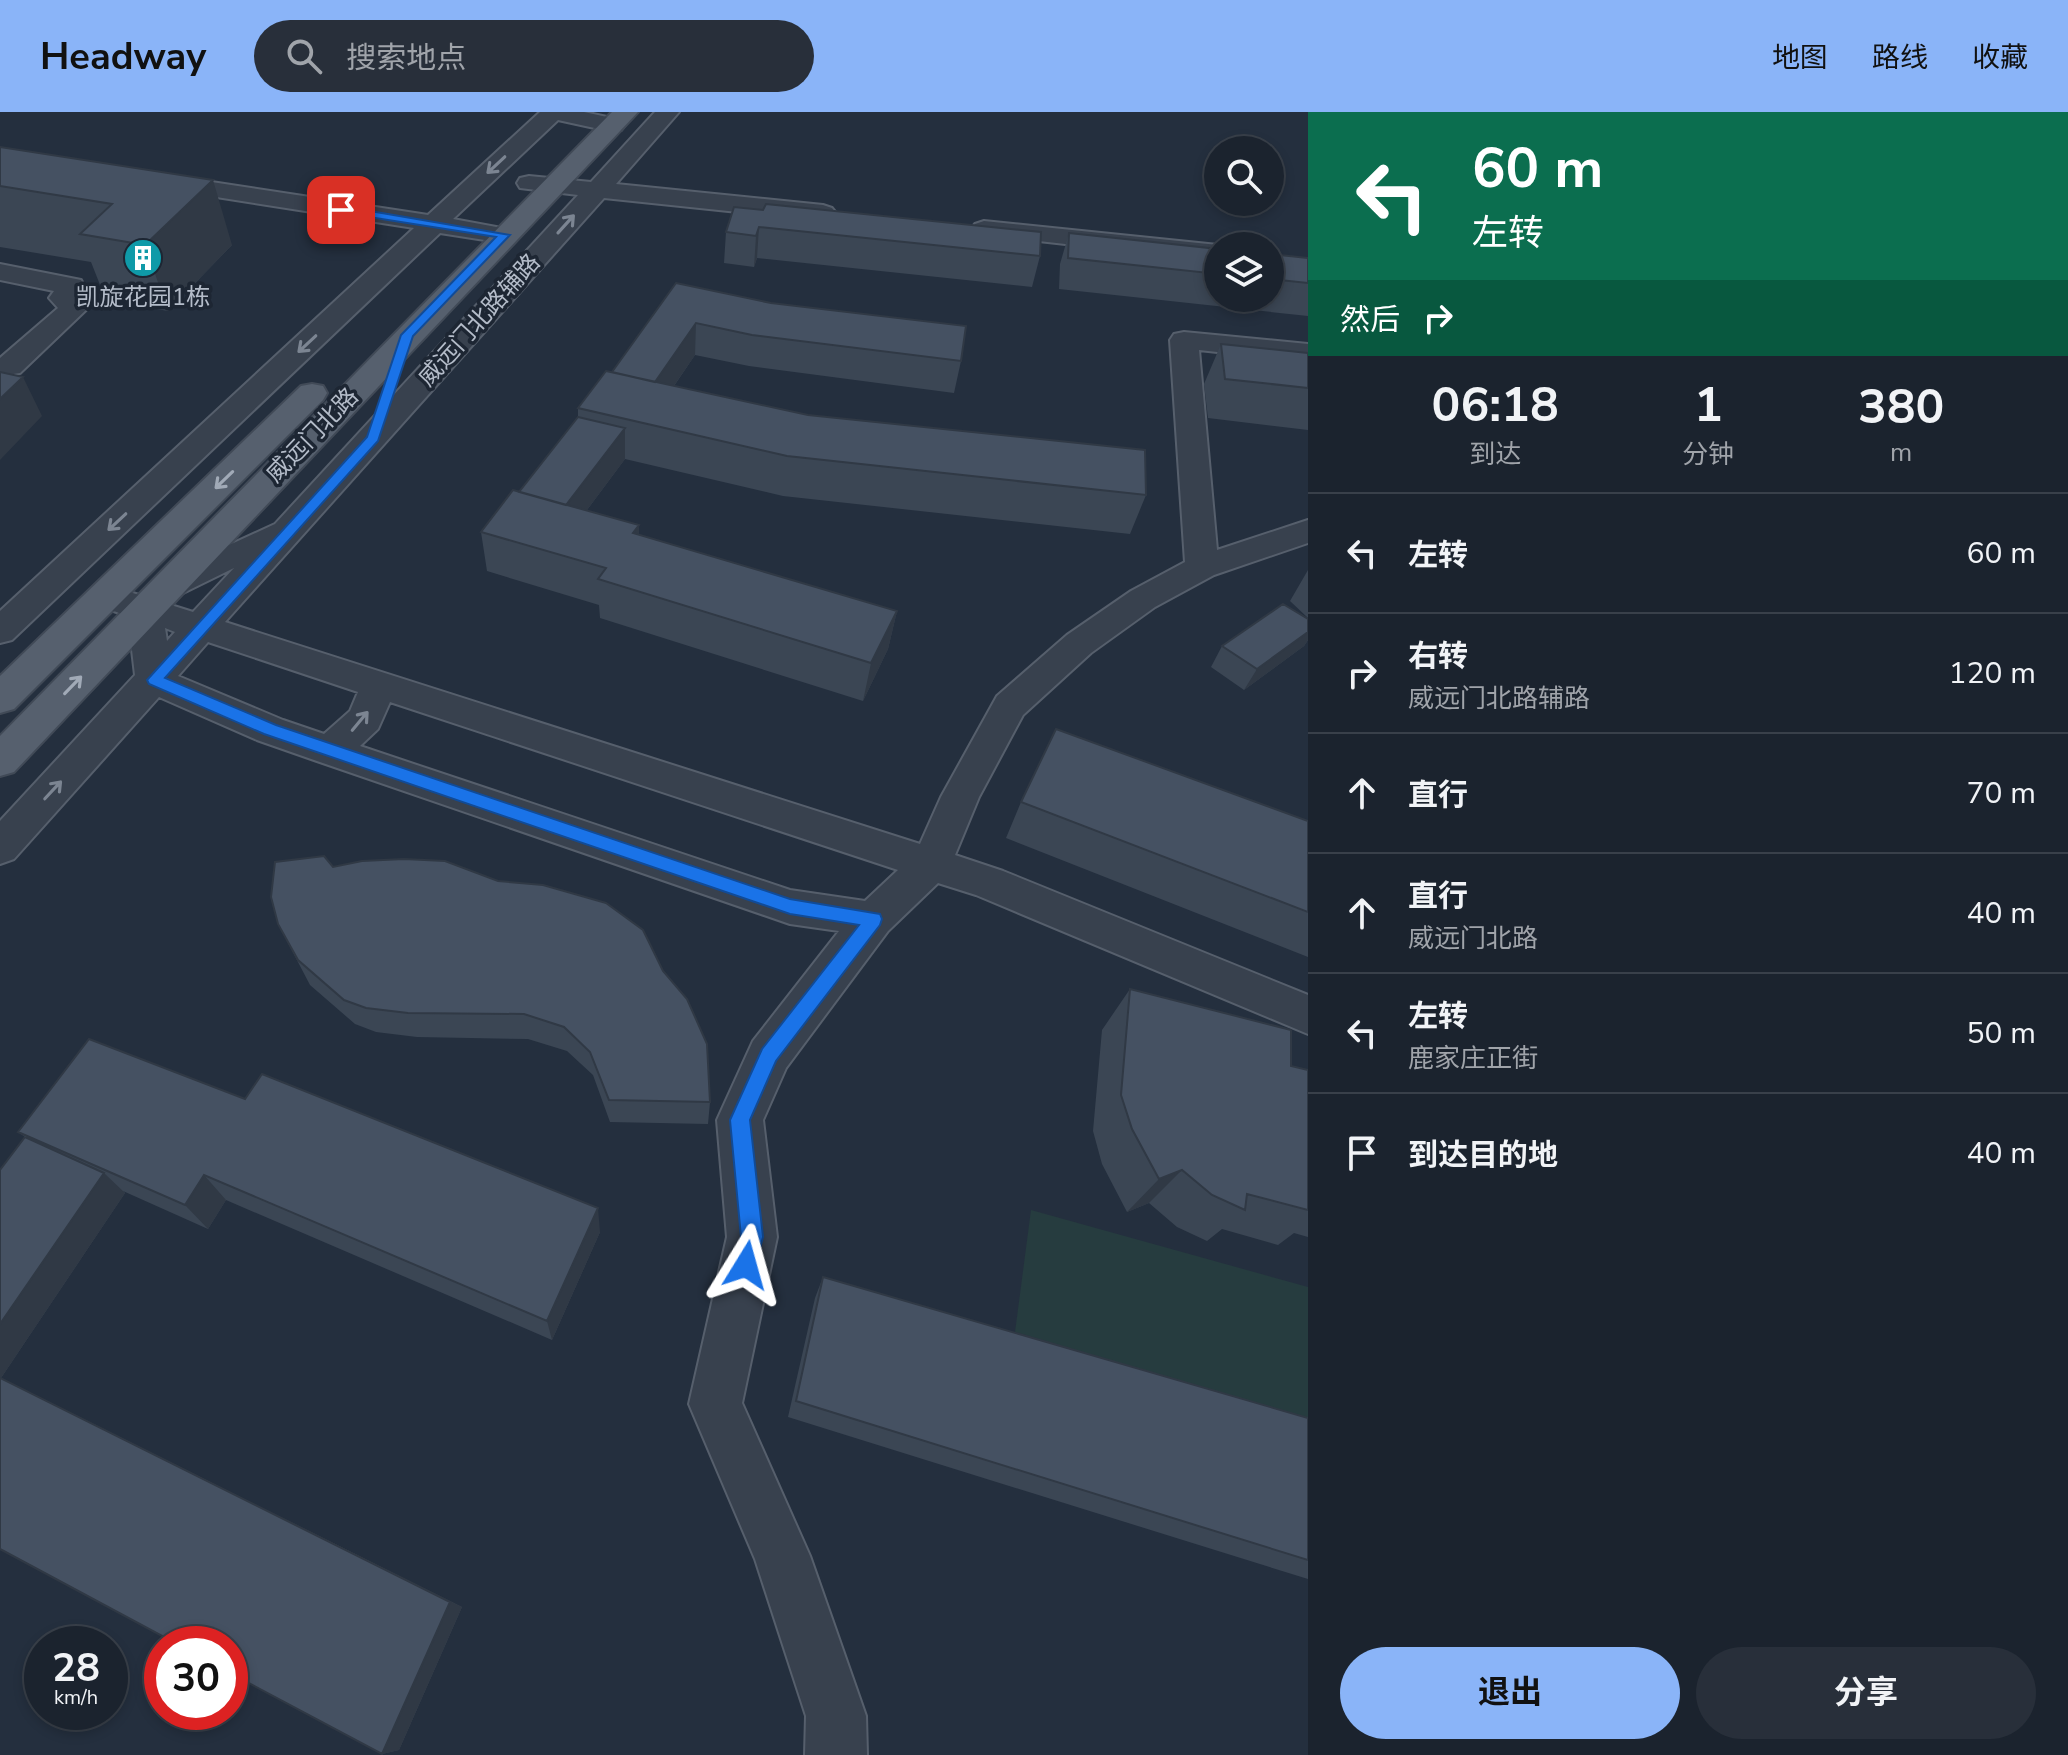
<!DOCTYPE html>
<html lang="zh">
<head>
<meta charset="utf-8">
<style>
  :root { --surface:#1b232e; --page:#282f3a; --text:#f1f3f6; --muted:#a0a4aa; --line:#39404a; --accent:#8ab4f8 }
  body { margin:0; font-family:"Nunito Sans","Noto Sans SC",sans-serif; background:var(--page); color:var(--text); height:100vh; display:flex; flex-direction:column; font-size:30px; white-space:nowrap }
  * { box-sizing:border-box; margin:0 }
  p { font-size:26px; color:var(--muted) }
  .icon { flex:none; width:44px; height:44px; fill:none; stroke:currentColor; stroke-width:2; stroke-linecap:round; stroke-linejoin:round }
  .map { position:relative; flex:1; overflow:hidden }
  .sheet { display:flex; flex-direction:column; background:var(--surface); width:760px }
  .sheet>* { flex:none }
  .top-card { background:#0b6e4f; color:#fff; overflow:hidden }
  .fabs { position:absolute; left:1204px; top:24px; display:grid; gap:16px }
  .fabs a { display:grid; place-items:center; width:80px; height:80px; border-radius:50%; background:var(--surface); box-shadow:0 4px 12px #0003,0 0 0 2px var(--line); font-size:40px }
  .speed { position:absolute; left:24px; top:1514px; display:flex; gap:16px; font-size:40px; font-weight:700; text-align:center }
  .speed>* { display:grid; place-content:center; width:104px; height:104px; border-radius:50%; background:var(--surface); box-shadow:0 4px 12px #0003,0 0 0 2px var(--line); line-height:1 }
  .speed small { font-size:20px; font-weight:400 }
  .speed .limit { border:12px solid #d22; background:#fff; color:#111 }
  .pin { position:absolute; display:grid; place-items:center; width:68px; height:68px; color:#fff; margin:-34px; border-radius:16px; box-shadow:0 4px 12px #0006 }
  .me { position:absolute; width:88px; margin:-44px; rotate:8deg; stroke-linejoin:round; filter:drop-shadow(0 0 6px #0008) }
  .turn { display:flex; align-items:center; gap:28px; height:168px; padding:0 32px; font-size:36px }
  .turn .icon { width:104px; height:104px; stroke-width:2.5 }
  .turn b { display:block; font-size:56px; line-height:68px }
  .then { display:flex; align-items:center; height:76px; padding:0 32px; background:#0003; gap:16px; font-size:30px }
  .eta { display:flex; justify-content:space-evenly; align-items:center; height:136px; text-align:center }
  .eta b { font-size:48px; font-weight:700; line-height:56px }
  .button { display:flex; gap:16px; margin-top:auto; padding:16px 32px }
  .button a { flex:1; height:92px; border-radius:48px; background:var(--accent); color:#111; font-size:32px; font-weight:700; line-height:92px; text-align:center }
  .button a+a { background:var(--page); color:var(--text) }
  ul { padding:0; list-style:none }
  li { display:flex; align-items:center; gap:24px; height:120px; padding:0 32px; border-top:2px solid var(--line) }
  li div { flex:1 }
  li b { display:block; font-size:30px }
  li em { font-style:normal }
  header { display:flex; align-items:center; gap:48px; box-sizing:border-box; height:112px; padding:0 40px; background:var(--accent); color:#111 }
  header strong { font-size:38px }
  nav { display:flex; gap:44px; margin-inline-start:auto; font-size:28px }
  .search { width:560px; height:72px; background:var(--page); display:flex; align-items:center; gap:20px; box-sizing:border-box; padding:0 28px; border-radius:44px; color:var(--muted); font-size:30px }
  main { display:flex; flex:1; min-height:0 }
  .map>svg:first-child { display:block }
</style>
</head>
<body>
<header>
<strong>Headway</strong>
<div class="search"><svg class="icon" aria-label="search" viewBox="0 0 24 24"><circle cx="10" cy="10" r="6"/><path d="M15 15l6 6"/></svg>搜索地点</div>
<nav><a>地图</a><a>路线</a><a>收藏</a></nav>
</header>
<main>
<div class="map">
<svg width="1308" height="1643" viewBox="0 0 1308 1643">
  <rect width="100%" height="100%" fill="#242f3e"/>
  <path fill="#263c3f" d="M1031 1098 1308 1175V1307L1015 1220Z"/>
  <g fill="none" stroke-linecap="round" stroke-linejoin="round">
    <defs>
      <path id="minor" d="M540 0H584L621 8 625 13 621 18 613 20 558 8 453 107 513 118 517 123 513 128 504 131 440 121 12 528 0 531V499L414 116 159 76 150 74 147 69 150 64 159 62 428 103Z
        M655 0H679L616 72 823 93 832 96 836 101 832 106 823 109 604 86 225 510 920 732 941 685 997 584 1067 523 1131 479 1185 450 1170 228 1174 222 1184 220 1308 232V250L1199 238 1217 438 1308 408V431L1214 463 1155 495 1091 541 1023 603 979 685 955 743 1003 759 1308 883V922L976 783 938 771 888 819 786 956 763 1008 777 1125 742 1291 810 1444 866 1604 867 1643H805L806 1604 755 1447 689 1292 727 1125 717 1008 753 929 839 819 790 812 317 649 257 628 159 585 14 747 0 752V709L135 563 128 504 108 497 103 489 108 481 120 477 193 500 234 456 179 483 167 487 155 483 150 475 155 467 275 412 578 83 520 76 517 71 520 66 529 64 591 70ZM165 516 175 520 167 529ZM208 530 358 580 350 599 324 622 283 608 178 564ZM390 590 898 758 865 789 790 778 360 634 378 617Z
        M984 109 1218 133 1221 134H1218V149L975 122 971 117 975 112Z
        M0 152 81 168 84 174 78 185 88 196 20 261 0 264V246L58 196 49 186 54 179 0 168Z"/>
      <path id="primary" d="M612 0H638L14 660 0 664V624Z
        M312 272 323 274 327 281 323 288 14 597 0 601V564L301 274Z"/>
    </defs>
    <use href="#minor" stroke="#565f6c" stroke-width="4"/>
    <use href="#primary" stroke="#414a57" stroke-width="4"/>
    <use href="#minor" fill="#38414e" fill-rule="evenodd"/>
    <use href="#primary" fill="#56606e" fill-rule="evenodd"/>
  </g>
  <path fill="#3b4654" d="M0 35 232 133 168 199 106 188 91 150 0 135Z
    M734 95 1040 144 1032 175 757 146 754 155 724 151 726 120Z
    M1069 121 1218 137V186H1270V142L1308 146V204L1059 177 1060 152Z
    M676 171 961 249 954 281 749 254 695 243 674 274 1146 383 1130 422 783 384 625 347 587 398 639 423 897 499 888 537 863 589 600 506 599 493 487 459 481 420 519 380 578 305V296L612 260Z
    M1221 232 1308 241V318L1208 306 1204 272Z
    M1308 458V506L1290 489Z
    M1308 507V528L1304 534 1244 578 1211 555 1222 534Z
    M1021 690 1308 709V845L1006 726Z
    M333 755 710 990 708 1012 610 1010 593 963 567 939 528 927 417 925 376 920 355 912 310 873 278 812Z
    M1130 877 1291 954 1308 958V1125L1294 1121 1278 1133 1222 1117 1207 1129 1177 1115 1149 1091 1127 1100 1102 1052 1093 1019 1102 918Z
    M245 987 600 1120 552 1228 226 1088 208 1117 123 1079 125 1081 1 1266 462 1495 399 1638 382 1642 0 1437V1058L25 1025 18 1020Z
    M823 1165 1308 1306V1467L788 1305 815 1186Z"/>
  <path fill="#303945" d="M213 68 232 133 168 199 145 133Z
    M759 115 757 146 754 155 756 124Z
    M696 211 695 243 649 310V278Z
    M23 265 42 304 0 348V287Z
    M625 316V347L563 430 561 399Z
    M639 413V452L633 421Z
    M897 499 888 537 863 589 871 551Z
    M1308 520V528L1304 534 1244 578 1257 557Z
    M1182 1058 1149 1091 1127 1100 1159 1067Z
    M104 1061 125 1081 1 1266 462 1495 399 1638 382 1642 0 1267V1212Z
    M204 1063 226 1088 208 1117 185 1093Z
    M598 1096 600 1120 552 1228 547 1209Z"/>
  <path fill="#455162" stroke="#303945" stroke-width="2" d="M0 35 213 68 145 133 80 122 112 92 0 74Z
    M766 92 1041 120 1040 144 759 115 756 124 726 120 734 95 763 98Z
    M1069 121 1218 137V162L1068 146Z
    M1270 142 1308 146V171L1270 167Z
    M676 171 771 191 966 214 961 249 752 223 696 211 655 270 612 260Z
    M1221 232 1308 241V276L1225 267Z
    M606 259 808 303 1145 338 1146 383 787 344 578 296Z
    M0 260 23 265 0 287Z
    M578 305 625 316 566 393 519 380Z
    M513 378 639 413 633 421 897 499 871 551 598 467 606 456 481 420Z
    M1283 492 1308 507V520L1257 557 1222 534Z
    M1056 617 1308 709V800L1021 690Z
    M324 744 333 755 362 749 404 747 445 749 498 769 543 773 606 791 643 818 663 859 687 887 707 932 710 990 609 988 590 940 564 915 524 902 408 901 366 896 344 888 298 848 278 812 271 785 275 750Z
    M1130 877 1291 918V954L1308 958V1098L1247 1082 1245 1098 1212 1083 1182 1058 1159 1067 1132 1017 1121 983Z
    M89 927 245 987 262 962 598 1096 547 1209 204 1063 185 1093 18 1020Z
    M25 1025 104 1061 0 1212V1058Z
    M823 1165 1308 1306V1448L796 1289Z
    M0 1266 450 1490 382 1642 230 1561V1532H177L0 1437Z"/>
  <defs><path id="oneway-shaft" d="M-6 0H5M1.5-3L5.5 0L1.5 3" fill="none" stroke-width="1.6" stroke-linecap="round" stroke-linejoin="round" transform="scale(2)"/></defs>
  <g stroke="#7c8592">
    <use href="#oneway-shaft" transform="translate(496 53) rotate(137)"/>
    <use href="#oneway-shaft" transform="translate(566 112) rotate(-48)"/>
    <use href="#oneway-shaft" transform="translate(307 232) rotate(137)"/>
    <use href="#oneway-shaft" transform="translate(117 410) rotate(137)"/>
    <use href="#oneway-shaft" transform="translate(360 609) rotate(-50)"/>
    <use href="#oneway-shaft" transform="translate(53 678) rotate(-47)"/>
  </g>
  <g stroke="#a1aab7">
    <use href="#oneway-shaft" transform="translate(224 368) rotate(136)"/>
    <use href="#oneway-shaft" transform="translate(73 573) rotate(-46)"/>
  </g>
  <path fill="#1a73e8" stroke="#114b97" stroke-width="2" d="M341 94 510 123 413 224 378 329 165 566 276 613 790 787 880 802 882 807 880 813 776 949 750 1008 763 1125 753 1161 746 1164 738 1161 735 1153 741 1125 730 1008 762 937 859 813 790 802 264 622 149 572 147 568 367 325 401 223 496 125 337 100V95Z"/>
  <defs>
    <symbol id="building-disc" viewBox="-11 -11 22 22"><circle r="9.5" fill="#0f9aa8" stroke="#1d2633"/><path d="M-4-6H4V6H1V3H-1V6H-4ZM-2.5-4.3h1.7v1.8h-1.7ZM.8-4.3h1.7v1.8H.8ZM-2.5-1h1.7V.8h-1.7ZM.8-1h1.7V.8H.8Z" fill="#fff"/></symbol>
  </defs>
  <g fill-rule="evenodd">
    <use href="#building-disc" x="121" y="124" width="44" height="44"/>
  </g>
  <g text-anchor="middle" stroke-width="7" stroke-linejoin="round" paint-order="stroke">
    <g font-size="24" fill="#b4bcc9" stroke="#1d2633">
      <text x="143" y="193">凯旋花园1栋</text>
    </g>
    <g font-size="24" fill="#b4bcc9" stroke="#1d2633">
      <text transform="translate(479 208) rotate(-48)" y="8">威远门北路辅路</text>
      <text transform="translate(312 323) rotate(-46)" y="8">威远门北路</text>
    </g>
  </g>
</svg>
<div class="fabs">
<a><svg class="icon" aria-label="search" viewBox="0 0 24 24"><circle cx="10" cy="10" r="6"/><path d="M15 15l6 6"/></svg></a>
<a><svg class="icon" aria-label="layers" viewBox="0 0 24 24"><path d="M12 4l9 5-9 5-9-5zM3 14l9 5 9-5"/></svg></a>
</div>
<div class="speed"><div>28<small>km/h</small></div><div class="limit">30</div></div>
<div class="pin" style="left:341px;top:98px;background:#d93025"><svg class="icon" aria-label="arrive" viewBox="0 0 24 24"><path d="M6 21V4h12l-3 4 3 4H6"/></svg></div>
<svg class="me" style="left:746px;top:1153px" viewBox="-20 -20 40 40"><path d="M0-17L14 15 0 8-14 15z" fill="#1a73e8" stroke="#fff" stroke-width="4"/></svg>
</div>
<section class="sheet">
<div class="top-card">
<div class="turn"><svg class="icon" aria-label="left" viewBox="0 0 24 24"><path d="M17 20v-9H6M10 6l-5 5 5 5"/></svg><div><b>60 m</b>左转</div></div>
<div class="then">然后<svg class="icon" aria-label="right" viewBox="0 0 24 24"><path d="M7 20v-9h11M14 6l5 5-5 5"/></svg></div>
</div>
<div class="eta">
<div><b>06:18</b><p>到达</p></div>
<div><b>1</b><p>分钟</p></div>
<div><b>380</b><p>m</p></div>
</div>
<ul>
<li><svg class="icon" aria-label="left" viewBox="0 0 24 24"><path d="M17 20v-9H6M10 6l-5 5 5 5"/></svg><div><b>左转</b></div><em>60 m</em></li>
<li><svg class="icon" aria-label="right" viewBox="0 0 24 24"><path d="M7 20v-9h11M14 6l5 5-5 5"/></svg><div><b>右转</b><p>威远门北路辅路</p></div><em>120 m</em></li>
<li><svg class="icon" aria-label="ahead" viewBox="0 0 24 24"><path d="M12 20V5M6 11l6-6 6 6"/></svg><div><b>直行</b></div><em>70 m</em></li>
<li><svg class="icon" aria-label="ahead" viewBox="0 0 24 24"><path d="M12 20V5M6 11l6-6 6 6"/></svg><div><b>直行</b><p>威远门北路</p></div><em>40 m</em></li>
<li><svg class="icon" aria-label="left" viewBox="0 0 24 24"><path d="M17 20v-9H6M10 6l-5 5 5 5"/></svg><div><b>左转</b><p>鹿家庄正街</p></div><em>50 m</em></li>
<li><svg class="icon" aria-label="arrive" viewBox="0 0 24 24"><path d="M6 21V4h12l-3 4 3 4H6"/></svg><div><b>到达目的地</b></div><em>40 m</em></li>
</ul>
<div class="button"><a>退出</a><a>分享</a></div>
</section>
</main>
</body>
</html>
